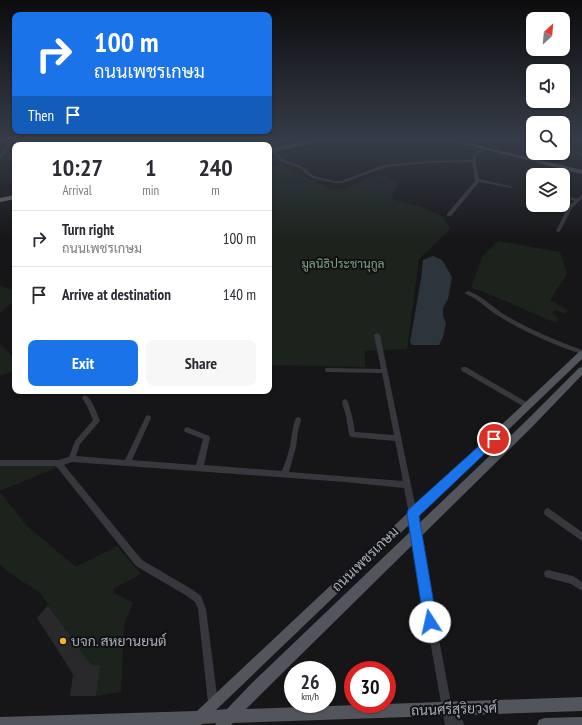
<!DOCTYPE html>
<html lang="en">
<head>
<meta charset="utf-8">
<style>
  :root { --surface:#fff; --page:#f7f7f7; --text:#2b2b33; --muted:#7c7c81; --line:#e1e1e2; --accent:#1a73e8 }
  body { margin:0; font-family:"PT Sans Narrow",Sarabun,sans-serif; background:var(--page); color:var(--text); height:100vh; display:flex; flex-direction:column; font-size:15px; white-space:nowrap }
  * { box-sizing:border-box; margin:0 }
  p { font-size:13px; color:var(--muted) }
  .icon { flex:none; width:22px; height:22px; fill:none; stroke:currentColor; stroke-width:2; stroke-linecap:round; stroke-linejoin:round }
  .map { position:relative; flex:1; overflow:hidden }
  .drawer { position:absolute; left:12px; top:142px; width:260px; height:252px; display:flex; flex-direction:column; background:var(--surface); border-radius:8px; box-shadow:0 1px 3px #0004 }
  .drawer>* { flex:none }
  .banner { position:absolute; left:12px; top:12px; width:260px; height:122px; border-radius:8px; box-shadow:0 1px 3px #0004; background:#1a73e8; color:#fff; overflow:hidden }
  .needle { width:26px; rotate:26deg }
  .controls { position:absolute; left:526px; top:12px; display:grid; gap:8px }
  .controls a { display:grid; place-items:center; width:44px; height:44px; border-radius:8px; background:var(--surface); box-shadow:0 1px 3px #0004; font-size:20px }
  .speed { position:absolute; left:284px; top:661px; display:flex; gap:8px; font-size:20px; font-weight:700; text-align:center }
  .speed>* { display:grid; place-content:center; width:52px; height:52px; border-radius:50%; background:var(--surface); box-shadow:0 1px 3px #0004; line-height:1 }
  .speed small { font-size:10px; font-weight:400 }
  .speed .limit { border:6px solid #d22; background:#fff; color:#111 }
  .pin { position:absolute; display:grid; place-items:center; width:34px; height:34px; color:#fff; margin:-17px; border:2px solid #fff; border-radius:50%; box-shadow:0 1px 4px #0007 }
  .me { position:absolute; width:44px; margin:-22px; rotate:350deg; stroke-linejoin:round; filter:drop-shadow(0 0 3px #0008) }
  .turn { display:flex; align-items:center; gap:14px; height:84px; padding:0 16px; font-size:18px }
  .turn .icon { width:52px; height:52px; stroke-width:2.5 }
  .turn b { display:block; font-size:28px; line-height:34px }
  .then { display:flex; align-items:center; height:38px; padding:0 16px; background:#0003; gap:8px; font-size:15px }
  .eta { display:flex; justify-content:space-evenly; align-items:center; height:68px; text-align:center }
  .eta b { font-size:24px; font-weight:600; line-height:28px }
  .primary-button { display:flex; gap:8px; margin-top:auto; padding:8px 16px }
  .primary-button a { flex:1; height:46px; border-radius:8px; background:var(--accent); color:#fff; font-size:16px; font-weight:600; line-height:46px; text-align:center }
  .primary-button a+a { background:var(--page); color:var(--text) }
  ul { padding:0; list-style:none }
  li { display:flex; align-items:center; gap:12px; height:56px; padding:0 16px; border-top:1px solid var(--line) }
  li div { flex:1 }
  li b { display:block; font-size:15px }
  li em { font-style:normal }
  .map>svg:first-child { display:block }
</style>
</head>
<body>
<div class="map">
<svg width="582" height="725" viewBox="0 0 582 725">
  <rect width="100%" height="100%" fill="#161618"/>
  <path fill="#1c231d" d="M279 164 332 189 346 188 371 176 382 175 398 182 391 199 422 207 443 217 450 229 419 259 407 349 365 351V367L269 365V167Z
    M498 241 560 252 567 274 550 300 568 310 565 314 555 310 552 313 558 318 556 323 482 291 471 288 482 257Z
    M0 285 15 291V300L0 313Z
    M0 344 15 359V370L0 376Z
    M55 464 58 467 0 491V466Z
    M0 492 27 526 76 567 117 546 141 574 114 588V593L133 603 124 625 121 692 96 696 99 666 91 665 40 593 7 571 0 564Z"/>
  <path fill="#2c353c" d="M433 256 442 260 452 277 448 299 443 308V316L446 323 443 337 439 345H412L410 342 421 279 423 260Z"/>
  <path fill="#29292c" d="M48 605 91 665 100 666 96 696H70L73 674 37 618Z"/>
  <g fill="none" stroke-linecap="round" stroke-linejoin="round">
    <path fill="#37383d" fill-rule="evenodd" d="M7 140H11L7 151 0 158V155L3 151Z
      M30 140H36L55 145H49Z
      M76 140H82L102 145H95Z
      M116 140 126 141 129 145H125L124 143Z
      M145 140H149L153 145H149Z
      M242 140H246L250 145H246Z
      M353 140H357L360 142 357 143Z
      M183 142 185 143 184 144 174 145Z
      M563 143 566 146 582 154V156L564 148Z
      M483 147 486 148 476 156V165L479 179 513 187 511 188 479 182 451 216H447V214L475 181 472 162 428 163 387 167 342 183H334L312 178 299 168 280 161 271 151 274 150 282 159 301 166 314 176 334 181H341L381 166 383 165 428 161 472 160 473 155Z
      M569 169 572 170 564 182H563V178Z
      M528 187 533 188V190H530L528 193H526L525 192Z
      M563 195 577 199 582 195V198L572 208 560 231 558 232 556 231 568 207 575 201 563 197Z
      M468 291C483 296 492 307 505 315 529 329 555 340 582 350V354C554 345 525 332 500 317 488 310 479 299 466 294L465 293 466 292Z
      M377 333 380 335 417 514 419 534 452 708 463 721 464 725H445L411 534 409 514 404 488 345 482 72 462 64 465 142 560 193 590 201 596 206 609 218 703 216 706 213 708 210 706 208 703 198 609 195 602 187 596 136 566 56 466H0V460H58L69 457 75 441 93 420 87 406 82 398 83 396C84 396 85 395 86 396 92 398 98 416 100 421L80 444 76 456 125 460 146 416 148 415 150 416 151 418 132 460 196 465 203 439 185 432 184 430 185 428 187 427 209 436 210 438 204 465 282 471C285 463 288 455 290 446 292 437 292 427 296 418L298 417 300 418 301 420 298 431 296 447 289 472 403 481 395 441 351 437 349 434 346 416 342 402 343 400 345 399 347 400 348 402 352 416 355 432 394 435 382 373 328 372H326L325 370 326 368H328L381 369 374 335Z
      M462 367H466L530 404 531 406 530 408 528 409 526 408 462 371 461 369Z
      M548 508 582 532V541L545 515 544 512 545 509Z
      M548 570 573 576 582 582V591L571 584 545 577 544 574 545 571Z"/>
    <path fill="#53555c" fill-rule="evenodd" d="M284 140H293L269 146 264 145Z
      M322 140H331L269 153V151Z
      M448 140H455L582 170V174Z
      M582 351V359L216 710 227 709 252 683 525 422 579 368 582 367V375L531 428 246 709 582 697V711L233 723 231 725H215L216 723 202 724 201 725H0V717L197 711 579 352Z
      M582 717V725H537L539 720 544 718Z"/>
    <path fill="#63666e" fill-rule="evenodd" d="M312 140H322L269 152V148Z
      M15 195V199L0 202V198Z"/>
  </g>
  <linearGradient id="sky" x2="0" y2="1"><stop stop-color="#0c0c0d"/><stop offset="0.58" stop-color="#363c48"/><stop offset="1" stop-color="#363c48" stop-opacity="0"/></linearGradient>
  <rect width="582" height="241" fill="url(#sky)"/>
  <path fill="#1a73e8" stroke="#114b97" d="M494 434 497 436 499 439 497 442 419 516 437 622 435 626 430 628 426 626 424 622 407 514 408 510 490 436Z"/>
  <circle fill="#f2b134" stroke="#111113" stroke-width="1.5" cx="63" cy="641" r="4"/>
  <g text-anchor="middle" stroke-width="4" stroke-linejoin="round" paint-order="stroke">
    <g font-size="12" fill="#7fa381" stroke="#111113">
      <text x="343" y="268">มูลนิธิประชานุกูล</text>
    </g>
    <g font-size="14" fill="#a8adb8" stroke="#111113">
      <text transform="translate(365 559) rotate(-44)" y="5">ถนนเพชรเกษม</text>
      <text transform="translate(454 709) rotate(-2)" y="5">ถนนศรีสุริยวงศ์</text>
    </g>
    <g font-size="14" fill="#a8adb8" stroke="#111113" text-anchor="start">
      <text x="71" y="646">บจก. สหยานยนต์</text>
    </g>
  </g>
</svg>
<div class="controls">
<a><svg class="needle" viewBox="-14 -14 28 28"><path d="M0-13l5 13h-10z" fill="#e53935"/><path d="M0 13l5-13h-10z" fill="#7c7c81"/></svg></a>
<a><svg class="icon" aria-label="sound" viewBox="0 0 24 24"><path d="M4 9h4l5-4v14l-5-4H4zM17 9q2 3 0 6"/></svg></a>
<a><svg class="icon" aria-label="search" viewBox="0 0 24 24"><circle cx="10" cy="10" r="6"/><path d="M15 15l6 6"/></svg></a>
<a><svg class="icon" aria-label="layers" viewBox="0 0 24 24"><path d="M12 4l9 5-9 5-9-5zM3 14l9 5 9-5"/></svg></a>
</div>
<div class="speed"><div>26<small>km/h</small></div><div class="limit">30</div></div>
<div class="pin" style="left:494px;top:439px;background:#d93025"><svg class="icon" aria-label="arrive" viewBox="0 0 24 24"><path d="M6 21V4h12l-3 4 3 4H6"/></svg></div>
<svg class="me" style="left:430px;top:622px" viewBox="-20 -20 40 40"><circle r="19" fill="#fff"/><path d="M0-13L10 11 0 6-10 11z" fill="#1a73e8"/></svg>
<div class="banner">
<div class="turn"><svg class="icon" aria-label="right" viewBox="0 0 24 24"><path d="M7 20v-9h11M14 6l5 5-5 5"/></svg><div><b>100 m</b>ถนนเพชรเกษม</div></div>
<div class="then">Then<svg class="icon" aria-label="arrive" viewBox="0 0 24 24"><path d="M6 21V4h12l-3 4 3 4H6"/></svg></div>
</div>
<section class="drawer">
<div class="eta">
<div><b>10:27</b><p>Arrival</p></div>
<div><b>1</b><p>min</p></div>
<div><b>240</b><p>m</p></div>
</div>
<ul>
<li><svg class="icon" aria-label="right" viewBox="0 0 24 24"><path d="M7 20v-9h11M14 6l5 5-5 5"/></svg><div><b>Turn right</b><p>ถนนเพชรเกษม</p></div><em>100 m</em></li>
<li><svg class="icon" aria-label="arrive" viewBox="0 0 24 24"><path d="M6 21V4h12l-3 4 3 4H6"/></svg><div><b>Arrive at destination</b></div><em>140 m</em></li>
</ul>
<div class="primary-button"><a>Exit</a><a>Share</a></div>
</section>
</div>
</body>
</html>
